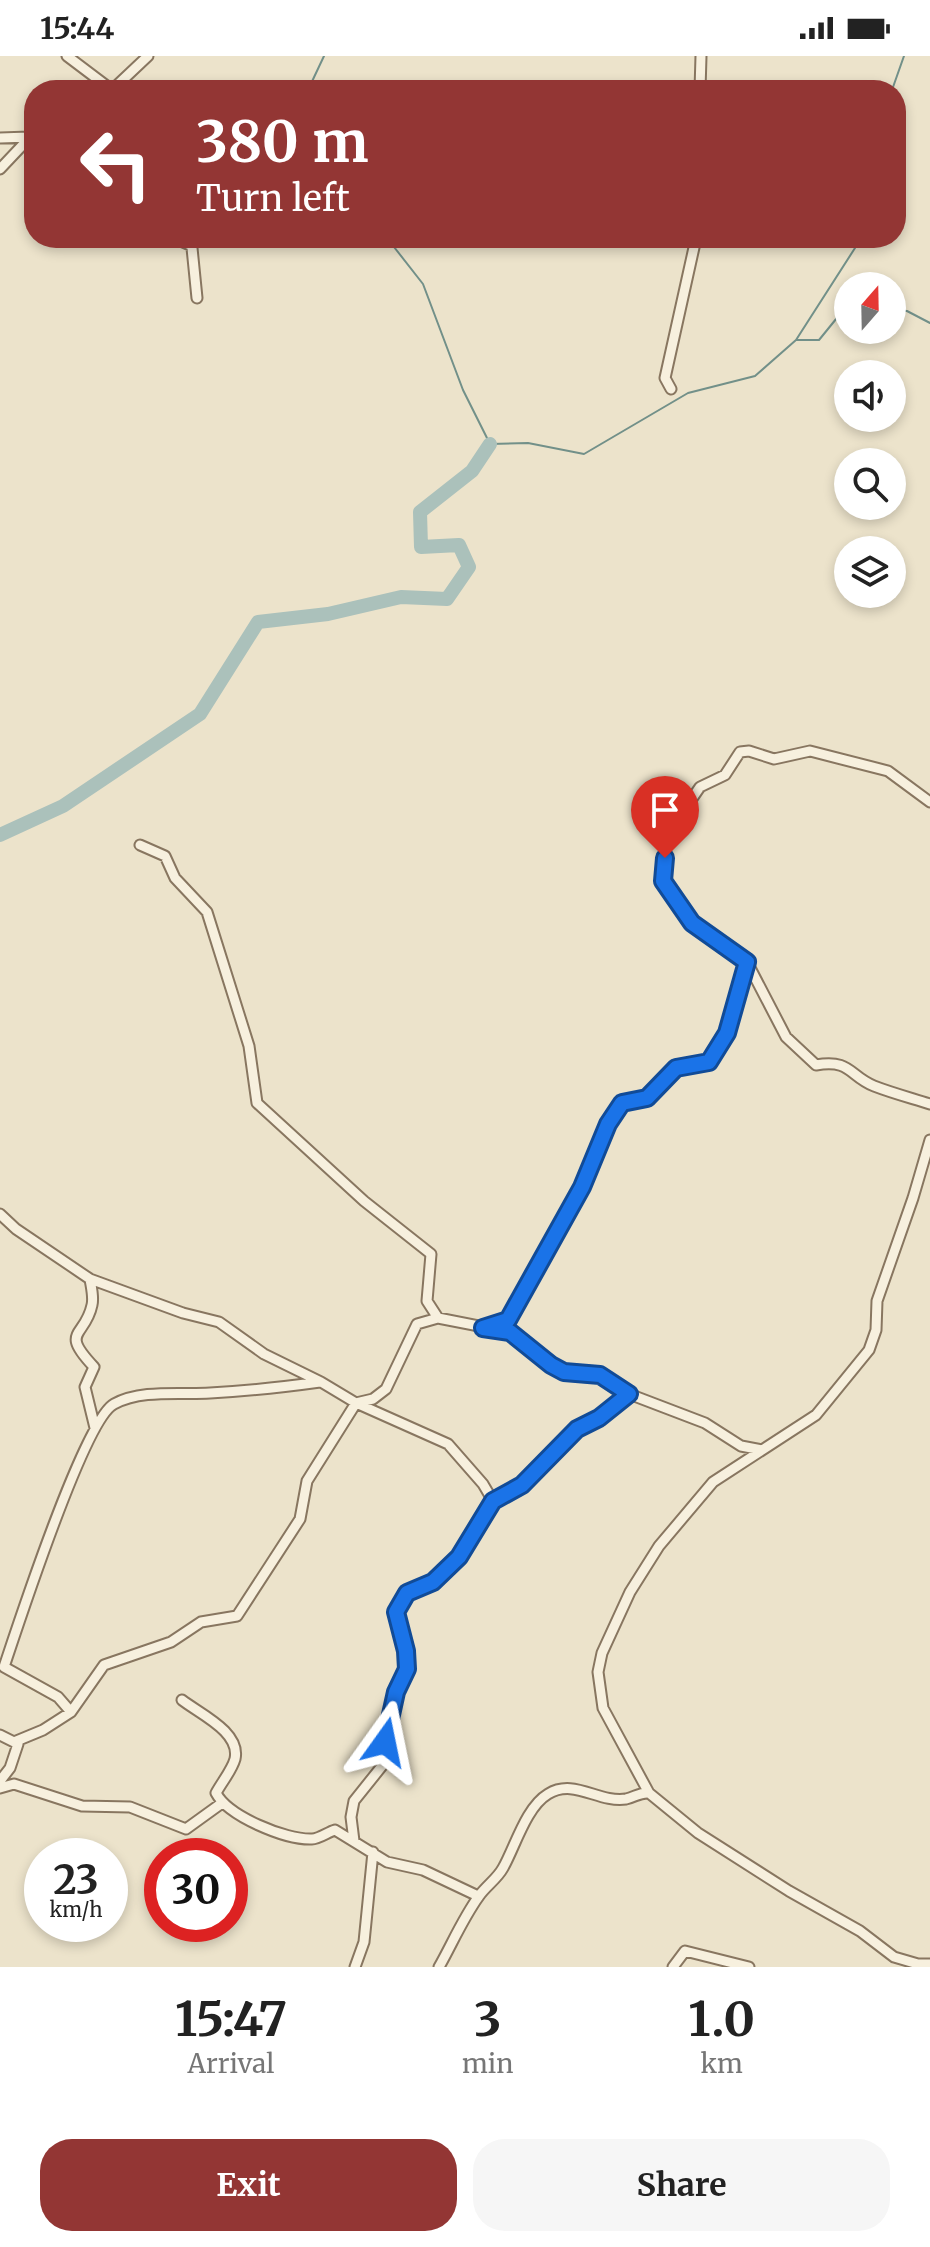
<!DOCTYPE html>
<html lang="en">
<head>
<meta charset="utf-8">
<style>
  :root { --surface:#fff; --page:#f6f6f6; --text:#222; --muted:#767676; --accent:#933634 }
  body { margin:0; font-family:Merriweather,serif; background:var(--page); color:var(--text); height:100vh; display:flex; flex-direction:column; font-size:30px; white-space:nowrap }
  * { box-sizing:border-box; margin:0 }
  p { font-size:26px; color:var(--muted) }
  .icon { flex:none; width:44px; height:44px; fill:none; stroke:currentColor; stroke-width:2; stroke-linecap:round; stroke-linejoin:round }
  .map { position:relative; height:1911px; overflow:hidden }
  .side { display:flex; flex-direction:column; background:var(--surface); flex:1 }
  .side>* { flex:none }
  .banner { position:absolute; left:24px; top:24px; width:882px; height:168px; border-radius:32px; box-shadow:0 4px 12px #0003; background:#933634; color:#fff; overflow:hidden }
  .needle { width:52px; rotate:20deg }
  .tools { position:absolute; left:834px; top:216px; display:grid; gap:16px }
  .tools a { display:grid; place-items:center; width:72px; height:72px; border-radius:50%; background:var(--surface); box-shadow:0 4px 12px #0003; font-size:40px }
  .speed { position:absolute; left:24px; top:1782px; display:flex; gap:16px; font-size:40px; font-weight:700; text-align:center }
  .speed>* { display:grid; place-content:center; width:104px; height:104px; border-radius:50%; background:var(--surface); box-shadow:0 4px 12px #0003; line-height:1 }
  .speed small { font-size:20px; font-weight:400 }
  .speed .limit { border:12px solid #d22; background:#fff; color:#111 }
  .pin { position:absolute; display:grid; place-items:center; width:68px; height:68px; color:#fff; margin:-82px -34px; border-radius:50% 50% 50% 0; rotate:-45deg; box-shadow:0 0 8px #0007 }
  .pin .icon { rotate:45deg }
  .me { position:absolute; width:88px; margin:-44px; rotate:12deg; stroke-linejoin:round; filter:drop-shadow(0 0 6px #0008) }
  .turn { display:flex; align-items:center; gap:28px; height:168px; padding:0 40px; font-size:36px }
  .turn .icon { width:104px; height:104px; stroke-width:2.5 }
  .turn b { display:block; font-size:56px; line-height:68px }
  .eta { display:flex; justify-content:space-evenly; align-items:center; height:136px; text-align:center }
  .eta b { font-size:48px; font-weight:700; line-height:56px }
  .button { display:flex; gap:16px; margin-top:auto; padding:16px 40px }
  .button a { flex:1; height:92px; border-radius:32px; background:var(--accent); color:#fff; font-size:32px; font-weight:700; line-height:92px; text-align:center }
  .button a+a { background:var(--page); color:var(--text) }
  .status { display:flex; justify-content:space-between; align-items:center; height:56px; padding:0 40px; background:var(--surface); direction:ltr }
  .status svg { height:22px; fill:currentColor }
  .map>svg:first-child { display:block }
</style>
</head>
<body>
<div class="status"><b>15:44</b><svg viewBox="0 0 49 12"><path d="M0 12V9h3v3zM5 12V6h3v6zM10 12V3h3v9zM15 12V0h3v12zM26 1h20v11H26zM47 4h2v5h-2z"/></svg></div>
<div class="map">
<svg width="930" height="1911" viewBox="0 0 930 1911">
  <rect width="100%" height="100%" fill="#ece3cb"/>
  <g fill="none" stroke-linecap="round" stroke-linejoin="round">
    <path stroke="#729089" stroke-width="2" d="M308 34 324 0
      M892 34 904 0
      M387 182 423 228 463 334 490 388 528 387 584 398 688 337 755 320 796 284 855 192 857 182
      M892 254 907 255 930 267
      M797 284H819L845 252H848"/>
    <path stroke="#abc1bb" stroke-width="14" d="M0 779 63 750 200 658 258 566 328 558 401 541 447 543 469 511 459 489 421 491 420 456 472 415 490 388"/>
    <defs>
      <path id="street" d="M67 0 112 34
        M112 34 148 0
        M700 34 701 0
        M0 82 29 81
        M0 113 34 77
        M174 182 192 190
        M191 182 197 242
        M671 333 665 322 695 187 693 182
        M140 789 165 800 175 822 207 856 249 990 257 1047 364 1145 431 1198 427 1245 438 1262
        M747 906 786 981 816 1009C851 1003 849 1020 874 1030 892 1037 911 1042 930 1048
        M930 1084 913 1142 877 1245 876 1274 869 1294 816 1359 713 1426 659 1490 630 1536 602 1597 598 1616 603 1652 649 1737 698 1777 789 1835 860 1875 894 1901 918 1908H930
        M0 1158 16 1173 90 1223 183 1257 219 1266 264 1298 321 1326 356 1347 373 1343 386 1333 417 1268 438 1262 510 1276 551 1309 564 1316 600 1319 629 1338 705 1367 741 1390 762 1394
        M90 1223C91 1230 94 1241 92 1249 85 1282 59 1274 94 1311L85 1331 95 1372
        M483 1272 508 1264 582 1131 608 1068 622 1047 647 1042 676 1012 709 1006 727 977 747 906 692 867 663 825 667 779 700 731 725 719 740 696 749 695 774 703 810 695 888 715 930 746
        M182 1644C200 1658 241 1676 235 1703 232 1714 222 1726 216 1737 228 1760 285 1784 312 1783 319 1783 328 1776 335 1774L387 1806 423 1814 478 1840
        M71 1656 58 1641 4 1611C18 1569 85 1363 114 1348 142 1333 180 1339 210 1337 247 1335 284 1331 320 1326
        M0 1679 18 1688 10 1712 0 1725
        M14 1686 43 1674 71 1656 104 1609 171 1586 201 1566 237 1560 300 1463 307 1425 356 1347 448 1388 483 1428 493 1445
        M0 1732 14 1728 82 1750 130 1751 186 1773 222 1747
        M354 1785 351 1761 354 1745 382 1710 396 1636 407 1613 406 1595 396 1556 407 1537 433 1526 459 1501 493 1445 522 1429 577 1373 599 1362 629 1338
        M355 1911 364 1886 373 1796
        M439 1911C452 1888 463 1862 479 1840 486 1830 497 1823 503 1812 515 1791 526 1751 548 1738 574 1722 598 1747 626 1743 635 1741 640 1736 649 1737
        M673 1911 685 1895 749 1911"/>
    </defs>
    <use href="#street" stroke="#887660" stroke-width="13"/>
    <use href="#street" stroke="#f7f0de" stroke-width="9"/>
  </g>
  <g fill="none" stroke-linecap="round" stroke-linejoin="round">
    <defs>
      <path id="route" d="M385 1686 396 1636 407 1613 406 1595 396 1556 407 1537 433 1526 459 1501 493 1445 522 1429 577 1373 599 1362 629 1338 600 1319 564 1316 551 1309 510 1276 483 1272 508 1264 582 1131 608 1068 622 1047 647 1042 676 1012 709 1006 727 977 747 906 692 867 663 825 665 802"/>
    </defs>
    <use href="#route" stroke="#114b97" stroke-width="20"/>
    <use href="#route" stroke="#1a73e8" stroke-width="14"/>
  </g>
</svg>
<div class="tools">
<a><svg class="needle" viewBox="-14 -14 28 28"><path d="M0-13l5 13h-10z" fill="#e53935"/><path d="M0 13l5-13h-10z" fill="#767676"/></svg></a>
<a><svg class="icon" aria-label="sound" viewBox="0 0 24 24"><path d="M4 9h4l5-4v14l-5-4H4zM17 9q2 3 0 6"/></svg></a>
<a><svg class="icon" aria-label="search" viewBox="0 0 24 24"><circle cx="10" cy="10" r="6"/><path d="M15 15l6 6"/></svg></a>
<a><svg class="icon" aria-label="layers" viewBox="0 0 24 24"><path d="M12 4l9 5-9 5-9-5zM3 14l9 5 9-5"/></svg></a>
</div>
<div class="speed"><div>23<small>km/h</small></div><div class="limit">30</div></div>
<div class="pin" style="left:665px;top:802px;background:#d93025"><svg class="icon" aria-label="arrive" viewBox="0 0 24 24"><path d="M6 21V4h12l-3 4 3 4H6"/></svg></div>
<svg class="me" style="left:385px;top:1686px" viewBox="-20 -20 40 40"><path d="M0-17L14 15 0 8-14 15z" fill="#1a73e8" stroke="#fff" stroke-width="4"/></svg>
<div class="banner">
<div class="turn"><svg class="icon" aria-label="left" viewBox="0 0 24 24"><path d="M17 20v-9H6M10 6l-5 5 5 5"/></svg><div><b>380 m</b>Turn left</div></div>
</div>
</div>
<section class="side">
<div class="eta">
<div><b>15:47</b><p>Arrival</p></div>
<div><b>3</b><p>min</p></div>
<div><b>1.0</b><p>km</p></div>
</div>
<div class="button"><a>Exit</a><a>Share</a></div>
</section>
</body>
</html>
